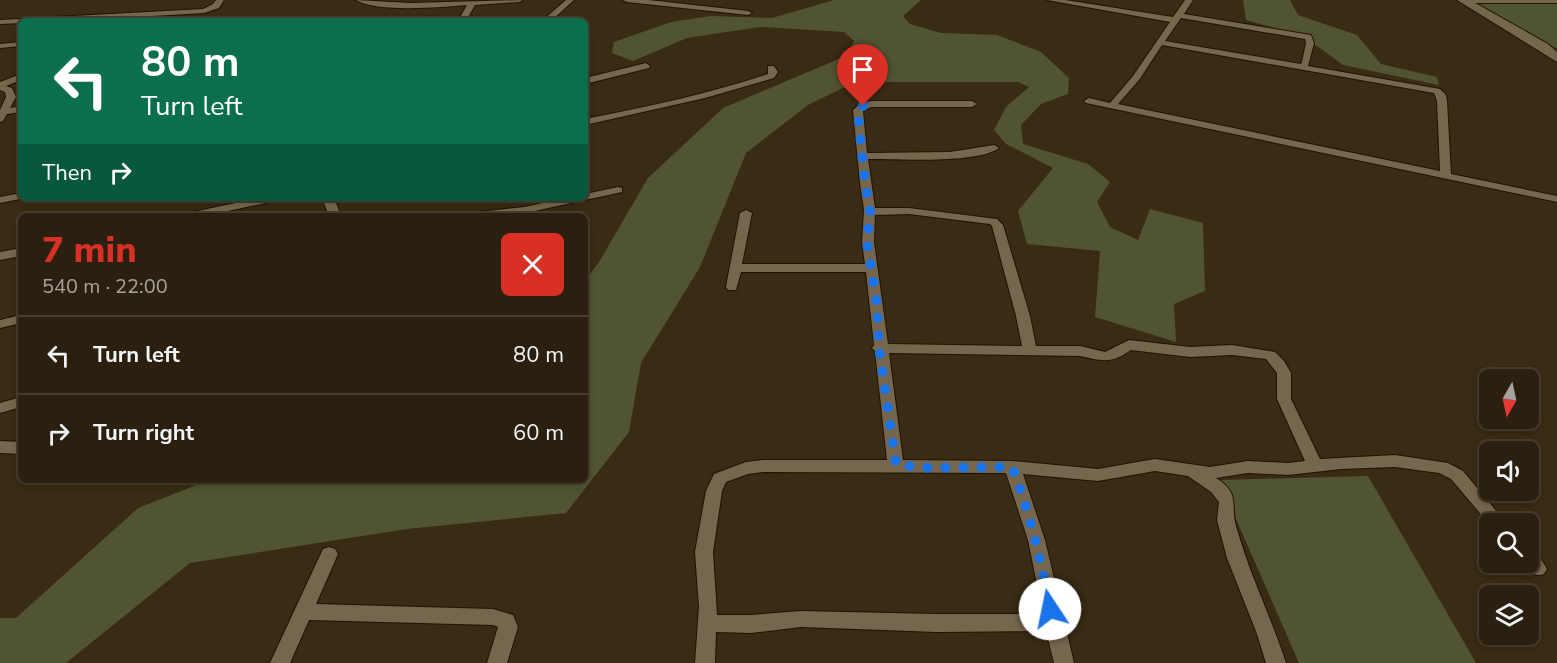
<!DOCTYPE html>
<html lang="en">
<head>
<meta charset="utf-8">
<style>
  :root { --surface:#2b200f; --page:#332818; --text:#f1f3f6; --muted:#a6a39e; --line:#473e2f; --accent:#d93025 }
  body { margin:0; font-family:"Nunito Sans",sans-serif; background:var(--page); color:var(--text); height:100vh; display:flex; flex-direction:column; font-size:22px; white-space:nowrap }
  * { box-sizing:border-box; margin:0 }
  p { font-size:20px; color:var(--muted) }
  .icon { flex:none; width:33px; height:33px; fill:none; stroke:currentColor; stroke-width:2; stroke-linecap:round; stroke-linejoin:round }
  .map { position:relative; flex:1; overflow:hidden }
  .details { position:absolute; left:18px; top:213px; width:570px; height:270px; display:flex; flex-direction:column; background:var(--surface); border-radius:9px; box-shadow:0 3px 9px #0003,0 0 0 2px var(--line) }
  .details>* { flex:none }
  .top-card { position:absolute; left:18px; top:18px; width:570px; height:183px; border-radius:9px; box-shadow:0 3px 9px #0003,0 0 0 2px var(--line); background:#0b6e4f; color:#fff; overflow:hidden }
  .needle { width:39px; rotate:189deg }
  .tools { position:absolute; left:1479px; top:369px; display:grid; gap:12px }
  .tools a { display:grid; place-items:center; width:60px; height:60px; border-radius:9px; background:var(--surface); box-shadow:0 3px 9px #0003,0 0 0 2px var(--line); font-size:30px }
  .pin { position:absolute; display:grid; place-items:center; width:51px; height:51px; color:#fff; margin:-62px -26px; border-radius:50% 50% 50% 0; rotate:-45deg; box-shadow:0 0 6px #0007 }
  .pin .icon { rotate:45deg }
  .me { position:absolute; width:66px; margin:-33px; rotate:349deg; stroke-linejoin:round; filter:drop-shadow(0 0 4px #0008) }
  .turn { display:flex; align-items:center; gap:21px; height:126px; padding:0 24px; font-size:27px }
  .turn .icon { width:78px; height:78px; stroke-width:2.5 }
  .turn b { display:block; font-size:42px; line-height:51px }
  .then { display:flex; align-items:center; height:57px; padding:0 24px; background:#0003; gap:12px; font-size:22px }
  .round { display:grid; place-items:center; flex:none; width:63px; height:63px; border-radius:9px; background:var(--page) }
  .head { display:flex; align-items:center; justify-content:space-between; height:102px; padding:0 24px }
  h1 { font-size:36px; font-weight:800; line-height:45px; color:var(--accent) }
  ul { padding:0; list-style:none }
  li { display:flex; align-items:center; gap:18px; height:78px; padding:0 24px; border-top:2px solid var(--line) }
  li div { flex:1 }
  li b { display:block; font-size:22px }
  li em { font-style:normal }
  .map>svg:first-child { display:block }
</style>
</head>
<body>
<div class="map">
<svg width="1557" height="663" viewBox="0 0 1557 663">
  <rect width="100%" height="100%" fill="#392b14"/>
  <path fill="#515432" d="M834 0H921L903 16 910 24 941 33 997 35 1041 52 1069 78 1068 94 1041 104 1021 125 1023 144 1088 164 1110 182 1097 202 1110 227 1138 240 1150 209 1203 223 1205 291 1174 304 1176 342 1095 317 1100 251 1027 244 1018 211 1053 168 1006 144 994 130 1006 107 1029 87 1018 82H855L808 105 746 153 700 267 641 363 629 432 566 513 407 529 190 563 66 663H0V618H16L138 508 209 480H585V281L599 262 648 178 723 108 848 55 854 41 844 32 760 27 687 38 633 61 612 53 614 42 671 22 711 16 772 18Z
    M1243 0H1290L1298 15 1357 35 1381 64 1437 77 1439 85 1343 65 1320 48 1296 34 1246 20Z
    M1467 0H1557V49L1546 43Z
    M1368 476 1476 663H1299L1219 480Z"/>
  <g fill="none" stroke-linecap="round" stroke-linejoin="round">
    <defs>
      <path id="street" d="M216 0H224L219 8 204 13 66 21H21V23L0 24V20L203 9 213 4Z
        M356 0 410 3 523 0 519 2 475 5 466 21H458L467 5C442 7 377 13 356 0Z
        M566 0H574L551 21H542Z
        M623 0H648L748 11 752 13 748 15 627 2Z
        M1047 0H1065L1173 17 1185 0H1193L1184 14 1311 35 1314 43 1308 66 1440 89 1446 95 1447 101 1451 174 1557 196V202L1086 103 1084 101 1089 98 1110 103 1133 76 1170 22ZM1181 18 1305 39 1306 43 1302 62 1301 64 1165 41ZM1162 45 1434 93 1437 101 1440 171 1118 104 1139 80Z
        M1461 0H1557V3H1464Z
        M21 42V46L0 48V44Z
        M646 63 650 66 649 68 585 84V78Z
        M768 66H774L778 72 774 78 705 98 585 125V119C647 107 708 94 768 74Z
        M21 74V80L6 86 12 88 16 97 10 108 21 106V112L7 114 3 121 0 122V110L6 97 5 92 0 90V82Z
        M871 101H972L977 104 972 107H871L863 111 867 153 950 152 994 145 999 148C978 164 897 159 868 159L875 208H909L997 219 1003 225 1030 316 1036 346H1080L1105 352 1129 340 1190 347 1232 345 1275 352 1284 361 1291 373V399L1320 459 1395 455 1448 463 1463 471 1507 524 1490 525 1451 479 1439 473 1395 467 1341 469 1288 475 1248 473 1216 478C1241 493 1230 505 1236 526 1249 573 1271 617 1286 663H1266L1257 634 1227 558 1217 520 1219 502 1211 492 1188 476 1155 471 1098 481 1023 474 1045 540 1074 663H1054L1046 631 937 632 801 627 751 633 716 632 715 663H695L699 607 695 552 706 491 714 474 746 462 763 460H887L875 351 872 348 874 345 866 272H741L736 290H728L726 287 740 213 746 210 752 213 742 264H865L862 242 864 210 860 183 853 110 860 104ZM909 214 990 224 992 226 1016 316 1022 346 888 344 874 242 875 215ZM1131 350 1190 357 1232 355 1266 359 1277 373V399L1305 461 1288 463 1248 461 1210 467 1155 459 1098 469 1012 461 903 460 889 353 1080 356C1103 361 1111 364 1131 350ZM763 472 1006 473 1028 540 1043 614H937L801 611 751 615H717L713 552 722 491 726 482 748 474Z
        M618 187 622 188V192L525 213 463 216 469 213 525 207 565 198H585V194Z
        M21 193V198H25L0 203V197Z
        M259 198H281L275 201 204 216H182L188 213Z
        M322 198H334L341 216H329Z
        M21 248V256L0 260V252Z
        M21 315V323L0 328V320Z
        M21 397V407L0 413V403Z
        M0 441 21 442V454L0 453Z
        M329 547 335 549 338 554 316 604 493 609 513 615 518 627 507 663H487L498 627 493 625 309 620 290 663H270L323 549Z
        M1528 551C1537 554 1543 561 1547 569L1544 574C1533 578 1529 571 1522 563L1528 562Z"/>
      <path id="secondary" d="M1457 0H1470L1548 44 1557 52V62Z"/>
    </defs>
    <use href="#street" stroke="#201300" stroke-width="2"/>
    <use href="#secondary" stroke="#201300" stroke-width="2"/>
    <use href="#street" fill="#76664e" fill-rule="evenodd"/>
    <use href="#secondary" fill="#76664e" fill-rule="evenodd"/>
  </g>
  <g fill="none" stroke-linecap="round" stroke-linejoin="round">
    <path stroke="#1a73e8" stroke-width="10" stroke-dasharray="0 18" d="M863 106 858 110V115L865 183 870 210 867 242 877 304 879 348 896 465 930 468 1012 467C1030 513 1041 560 1050 609"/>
  </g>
</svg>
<div class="tools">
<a><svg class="needle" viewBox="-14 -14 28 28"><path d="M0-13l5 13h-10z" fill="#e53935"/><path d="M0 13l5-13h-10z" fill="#a6a39e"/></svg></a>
<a><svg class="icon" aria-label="sound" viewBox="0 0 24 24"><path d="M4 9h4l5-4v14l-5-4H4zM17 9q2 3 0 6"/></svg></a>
<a><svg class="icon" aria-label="search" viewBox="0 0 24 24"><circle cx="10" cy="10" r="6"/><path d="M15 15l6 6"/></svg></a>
<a><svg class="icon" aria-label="layers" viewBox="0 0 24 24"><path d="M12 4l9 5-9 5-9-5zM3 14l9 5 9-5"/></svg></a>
</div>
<div class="pin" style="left:863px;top:106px;background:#d93025"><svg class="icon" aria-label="arrive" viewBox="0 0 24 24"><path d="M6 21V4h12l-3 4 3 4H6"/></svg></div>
<svg class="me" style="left:1050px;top:609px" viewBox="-20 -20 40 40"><circle r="19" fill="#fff"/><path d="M0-13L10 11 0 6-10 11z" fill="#1a73e8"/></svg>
<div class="top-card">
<div class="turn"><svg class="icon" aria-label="left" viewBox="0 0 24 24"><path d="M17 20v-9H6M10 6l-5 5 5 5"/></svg><div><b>80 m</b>Turn left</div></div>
<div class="then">Then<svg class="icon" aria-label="right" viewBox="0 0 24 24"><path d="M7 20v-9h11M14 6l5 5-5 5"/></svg></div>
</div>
<section class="details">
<div class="head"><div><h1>7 min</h1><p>540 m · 22:00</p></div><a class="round" style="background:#d93025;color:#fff"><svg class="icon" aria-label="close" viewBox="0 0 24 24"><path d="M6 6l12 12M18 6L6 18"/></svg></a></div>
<ul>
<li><svg class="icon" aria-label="left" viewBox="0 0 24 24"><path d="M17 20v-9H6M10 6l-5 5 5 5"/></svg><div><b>Turn left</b></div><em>80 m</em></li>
<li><svg class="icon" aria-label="right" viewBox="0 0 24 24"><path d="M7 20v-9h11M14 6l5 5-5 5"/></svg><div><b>Turn right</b></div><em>60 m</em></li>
</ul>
</section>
</div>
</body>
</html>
